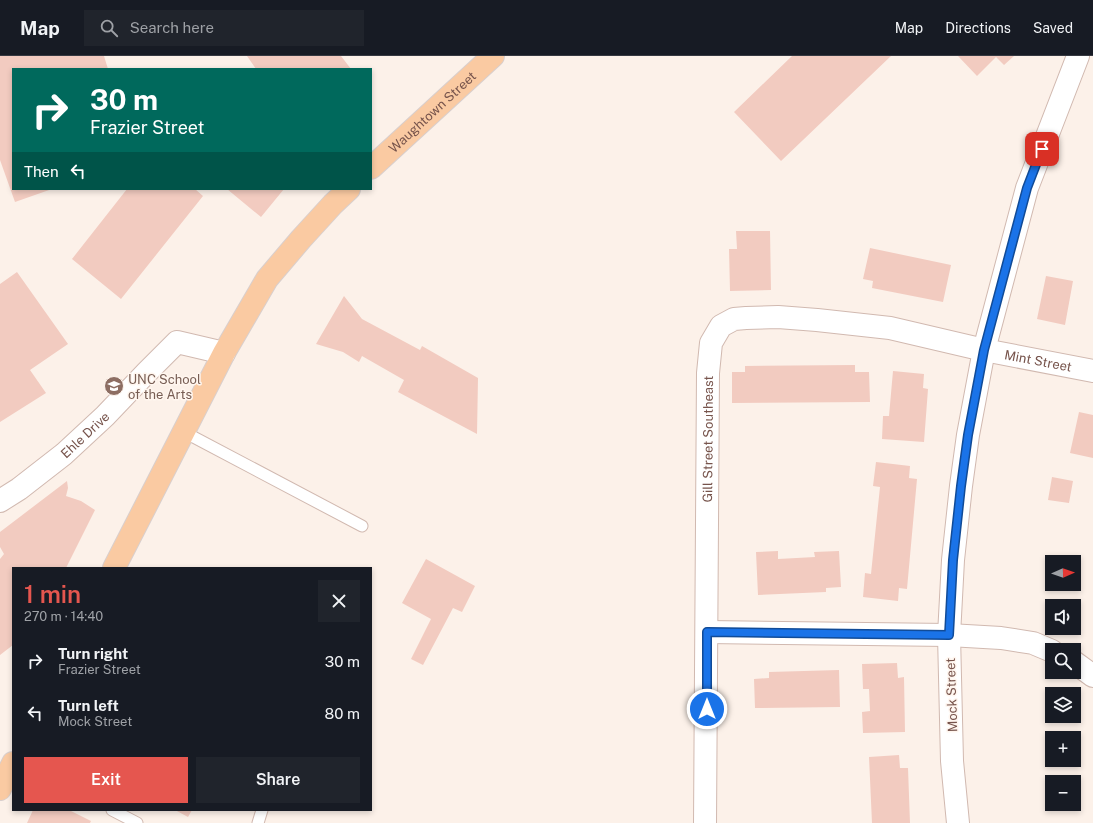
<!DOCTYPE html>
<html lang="en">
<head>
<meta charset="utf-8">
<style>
  :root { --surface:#171b24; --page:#20242c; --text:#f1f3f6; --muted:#9ea1a6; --line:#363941; --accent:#e5564f }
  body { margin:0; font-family:"Public Sans",sans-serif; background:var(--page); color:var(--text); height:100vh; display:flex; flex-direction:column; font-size:15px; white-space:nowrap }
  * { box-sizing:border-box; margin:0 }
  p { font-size:13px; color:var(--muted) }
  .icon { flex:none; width:22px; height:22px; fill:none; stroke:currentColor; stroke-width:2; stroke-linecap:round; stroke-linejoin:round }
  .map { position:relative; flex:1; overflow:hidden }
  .panel { position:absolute; left:12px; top:511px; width:360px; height:244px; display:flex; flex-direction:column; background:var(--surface); border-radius:0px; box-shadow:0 2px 6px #0003 }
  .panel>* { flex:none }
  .hud { position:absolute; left:12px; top:12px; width:360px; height:122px; border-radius:0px; box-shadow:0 2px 6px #0003; background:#00695c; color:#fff; overflow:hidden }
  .needle { width:26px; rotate:88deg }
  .tools { position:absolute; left:1045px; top:499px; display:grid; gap:8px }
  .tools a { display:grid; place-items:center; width:36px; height:36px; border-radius:0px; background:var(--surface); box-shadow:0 2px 6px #0003; font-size:20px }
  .pin { position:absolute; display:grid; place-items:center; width:34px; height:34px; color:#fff; margin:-17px; border-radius:8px; box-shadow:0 2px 6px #0006 }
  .me { position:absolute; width:44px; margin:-22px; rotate:0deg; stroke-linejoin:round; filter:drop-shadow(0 0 3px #0008) }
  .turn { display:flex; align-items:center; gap:14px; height:84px; padding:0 12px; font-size:18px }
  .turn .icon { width:52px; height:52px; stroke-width:2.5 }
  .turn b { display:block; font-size:28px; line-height:34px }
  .then { display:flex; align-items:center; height:38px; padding:0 12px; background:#0003; gap:8px; font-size:15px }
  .round { display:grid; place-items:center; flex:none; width:42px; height:42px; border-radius:0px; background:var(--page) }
  .overview { display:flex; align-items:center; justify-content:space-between; height:68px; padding:0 12px }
  h1 { font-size:24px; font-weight:600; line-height:30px; color:var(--accent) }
  .action { display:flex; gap:8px; margin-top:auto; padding:8px 12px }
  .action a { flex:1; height:46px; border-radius:0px; background:var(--accent); color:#fff; font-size:16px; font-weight:600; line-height:46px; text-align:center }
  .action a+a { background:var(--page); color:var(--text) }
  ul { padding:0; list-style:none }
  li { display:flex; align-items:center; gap:12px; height:52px; padding:0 12px }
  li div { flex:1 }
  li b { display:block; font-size:15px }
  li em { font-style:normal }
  header { display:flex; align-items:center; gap:24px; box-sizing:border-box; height:56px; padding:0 20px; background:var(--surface); border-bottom:1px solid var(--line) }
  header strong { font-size:19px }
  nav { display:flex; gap:22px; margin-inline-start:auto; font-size:14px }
  .search { width:280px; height:36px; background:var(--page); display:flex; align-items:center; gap:10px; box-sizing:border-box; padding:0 14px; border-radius:0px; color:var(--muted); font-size:15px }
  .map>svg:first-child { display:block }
</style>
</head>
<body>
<header>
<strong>Map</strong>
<div class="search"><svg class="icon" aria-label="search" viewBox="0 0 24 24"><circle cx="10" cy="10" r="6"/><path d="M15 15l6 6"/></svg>Search here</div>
<nav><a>Map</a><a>Directions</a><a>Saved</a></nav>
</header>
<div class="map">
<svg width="1093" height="767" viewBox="0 0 1093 767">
  <rect width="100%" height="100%" fill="#fcf1e9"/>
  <path fill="#f2cbc0" d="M0 0H104L108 13H13V133H52L15 146 0 104Z
    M247 0H341L351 13H256Z
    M792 0H891L781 105 734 56Z
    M958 0H1014L1004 9 996 1 977 20Z
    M127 133H195L203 140 121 243 72 203Z
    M227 133H284L261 161Z
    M736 175H770L771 234 730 235 729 193H737Z
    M870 192 951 209 943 246 872 232 873 225 863 223Z
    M17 216 68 288 30 314 46 337 0 366V228Z
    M1046 220 1073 225 1065 269 1037 263Z
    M344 240 362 263 420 294 422 290 478 322 477 378 398 336 404 324 362 300 359 306 343 296 316 288Z
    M855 309V316H869L870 346 732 347V316H745V310Z
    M893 315 924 318 923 332 928 333 924 386 882 383 883 360H889Z
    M1079 356 1093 359V402L1070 397Z
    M876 406 910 410 909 422 917 423 907 533 899 532 898 545 863 541 865 517 871 518 880 431 873 430Z
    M1052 421 1073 425 1069 447 1048 444Z
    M67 425 68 432 66 440 81 445 95 454 66 512H13V589L0 599V503L4 498 0 491V476Z
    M778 495V503L815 501 814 496 839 495 841 531 826 532V536L758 539 756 496Z
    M426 503 475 530 462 556 453 552 423 609 411 603 431 563 402 547Z
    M897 607 898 622 904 621 905 676 863 677 862 656 870 655 869 633H863L862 608Z
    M839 614 840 651 755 652 754 623 769 622V616Z
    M899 699 900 712H908L910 767H872L869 701Z
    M33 754H69L91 765 90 767H27Z
    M175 754H192L188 761Z"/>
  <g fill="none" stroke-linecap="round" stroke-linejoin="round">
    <defs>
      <path id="service" d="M184 376 362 470
        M112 754 137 767
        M258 767 262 754"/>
      <g id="minor">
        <path id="s1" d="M0 445 19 433 64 398 105 360 146 317 177 286 224 297"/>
        <path d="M707 576 949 579 1001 582 1033 587 1052 595"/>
        <path d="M1074 606 1093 620"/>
        <path id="s2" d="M705 767 708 317 711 287 721 270 734 263 746 262 778 261 817 264 890 272 984 294 1093 315"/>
        <path d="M958 767 952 705 949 579 953 504 961 430 968 379 984 294 1027 132 1078 0"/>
      </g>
      <g id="primary">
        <path id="s3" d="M371 112 493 0"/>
        <path d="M114 512 224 297 267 223 301 183 333 148 349 133"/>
        <path d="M0 733 13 707"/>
      </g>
    </defs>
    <use href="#service" stroke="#d1b9b0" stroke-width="13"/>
    <use href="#minor" stroke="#d1b9b0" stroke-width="24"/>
    <use href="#primary" stroke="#d9cfcd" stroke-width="24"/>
    <use href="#service" stroke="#fff" stroke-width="11"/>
    <use href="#minor" stroke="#fff" stroke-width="22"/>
    <use href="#primary" stroke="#facaa2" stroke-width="22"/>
  </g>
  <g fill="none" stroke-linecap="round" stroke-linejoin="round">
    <defs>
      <path id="route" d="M707 653V576L949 579 953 504 961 430 968 379 984 294 1027 132 1042 93"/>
    </defs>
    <use href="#route" stroke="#114b97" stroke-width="10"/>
    <use href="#route" stroke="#1a73e8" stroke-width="7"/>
  </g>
  <defs>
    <symbol id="university-disc" viewBox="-11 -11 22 22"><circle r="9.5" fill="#8d6e63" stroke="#fff6ef"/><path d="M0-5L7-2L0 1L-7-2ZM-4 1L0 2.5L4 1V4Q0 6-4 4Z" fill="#fff"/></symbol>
  </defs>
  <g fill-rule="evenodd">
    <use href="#university-disc" x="103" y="319" width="22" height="22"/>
  </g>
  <g text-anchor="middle" stroke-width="3" stroke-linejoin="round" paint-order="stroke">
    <g font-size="13" fill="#77544c" stroke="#fff6ef">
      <text dy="5" stroke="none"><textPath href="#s3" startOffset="83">Waughtown Street</textPath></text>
      <text dy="5" stroke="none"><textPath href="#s2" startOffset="823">Mint Street</textPath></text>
      <text dy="5" stroke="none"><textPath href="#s1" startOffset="108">Ehle Drive</textPath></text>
      <text dy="5" stroke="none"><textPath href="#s2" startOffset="384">Gill Street Southeast</textPath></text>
      <text transform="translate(951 639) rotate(-92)" y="5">Mock Street</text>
    </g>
    <g font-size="13" fill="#785e54" stroke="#fff6ef" text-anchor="start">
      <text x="128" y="328">UNC School<tspan x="128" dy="15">of the Arts</tspan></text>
    </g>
  </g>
</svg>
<div class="tools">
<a><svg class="needle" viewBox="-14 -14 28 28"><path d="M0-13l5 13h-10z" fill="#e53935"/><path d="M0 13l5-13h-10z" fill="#9ea1a6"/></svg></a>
<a><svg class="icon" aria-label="sound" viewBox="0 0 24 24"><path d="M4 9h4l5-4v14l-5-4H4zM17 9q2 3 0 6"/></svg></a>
<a><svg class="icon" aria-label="search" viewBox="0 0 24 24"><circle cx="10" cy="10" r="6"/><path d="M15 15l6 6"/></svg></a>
<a><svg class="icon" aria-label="layers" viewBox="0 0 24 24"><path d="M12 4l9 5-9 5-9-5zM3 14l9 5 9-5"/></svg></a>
<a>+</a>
<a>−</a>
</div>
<div class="pin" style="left:1042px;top:93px;background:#d93025"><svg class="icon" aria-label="arrive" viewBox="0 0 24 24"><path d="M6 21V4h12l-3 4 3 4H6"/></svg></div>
<svg class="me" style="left:707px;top:653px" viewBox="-20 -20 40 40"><circle r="17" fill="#1a73e8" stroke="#fff" stroke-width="3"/><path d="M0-11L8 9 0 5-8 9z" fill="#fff"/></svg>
<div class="hud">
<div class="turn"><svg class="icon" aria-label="right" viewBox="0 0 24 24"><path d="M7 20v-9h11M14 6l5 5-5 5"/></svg><div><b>30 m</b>Frazier Street</div></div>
<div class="then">Then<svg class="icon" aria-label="left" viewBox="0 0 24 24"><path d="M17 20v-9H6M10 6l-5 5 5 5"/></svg></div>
</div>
<section class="panel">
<div class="overview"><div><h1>1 min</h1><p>270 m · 14:40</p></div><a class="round"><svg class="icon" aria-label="close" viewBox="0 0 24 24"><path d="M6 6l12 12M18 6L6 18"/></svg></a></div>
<ul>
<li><svg class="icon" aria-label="right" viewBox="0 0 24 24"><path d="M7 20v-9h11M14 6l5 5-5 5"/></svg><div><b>Turn right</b><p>Frazier Street</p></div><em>30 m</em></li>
<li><svg class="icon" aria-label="left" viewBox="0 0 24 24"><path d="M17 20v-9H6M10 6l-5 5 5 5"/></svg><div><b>Turn left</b><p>Mock Street</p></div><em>80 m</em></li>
</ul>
<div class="action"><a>Exit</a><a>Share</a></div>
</section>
</div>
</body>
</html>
